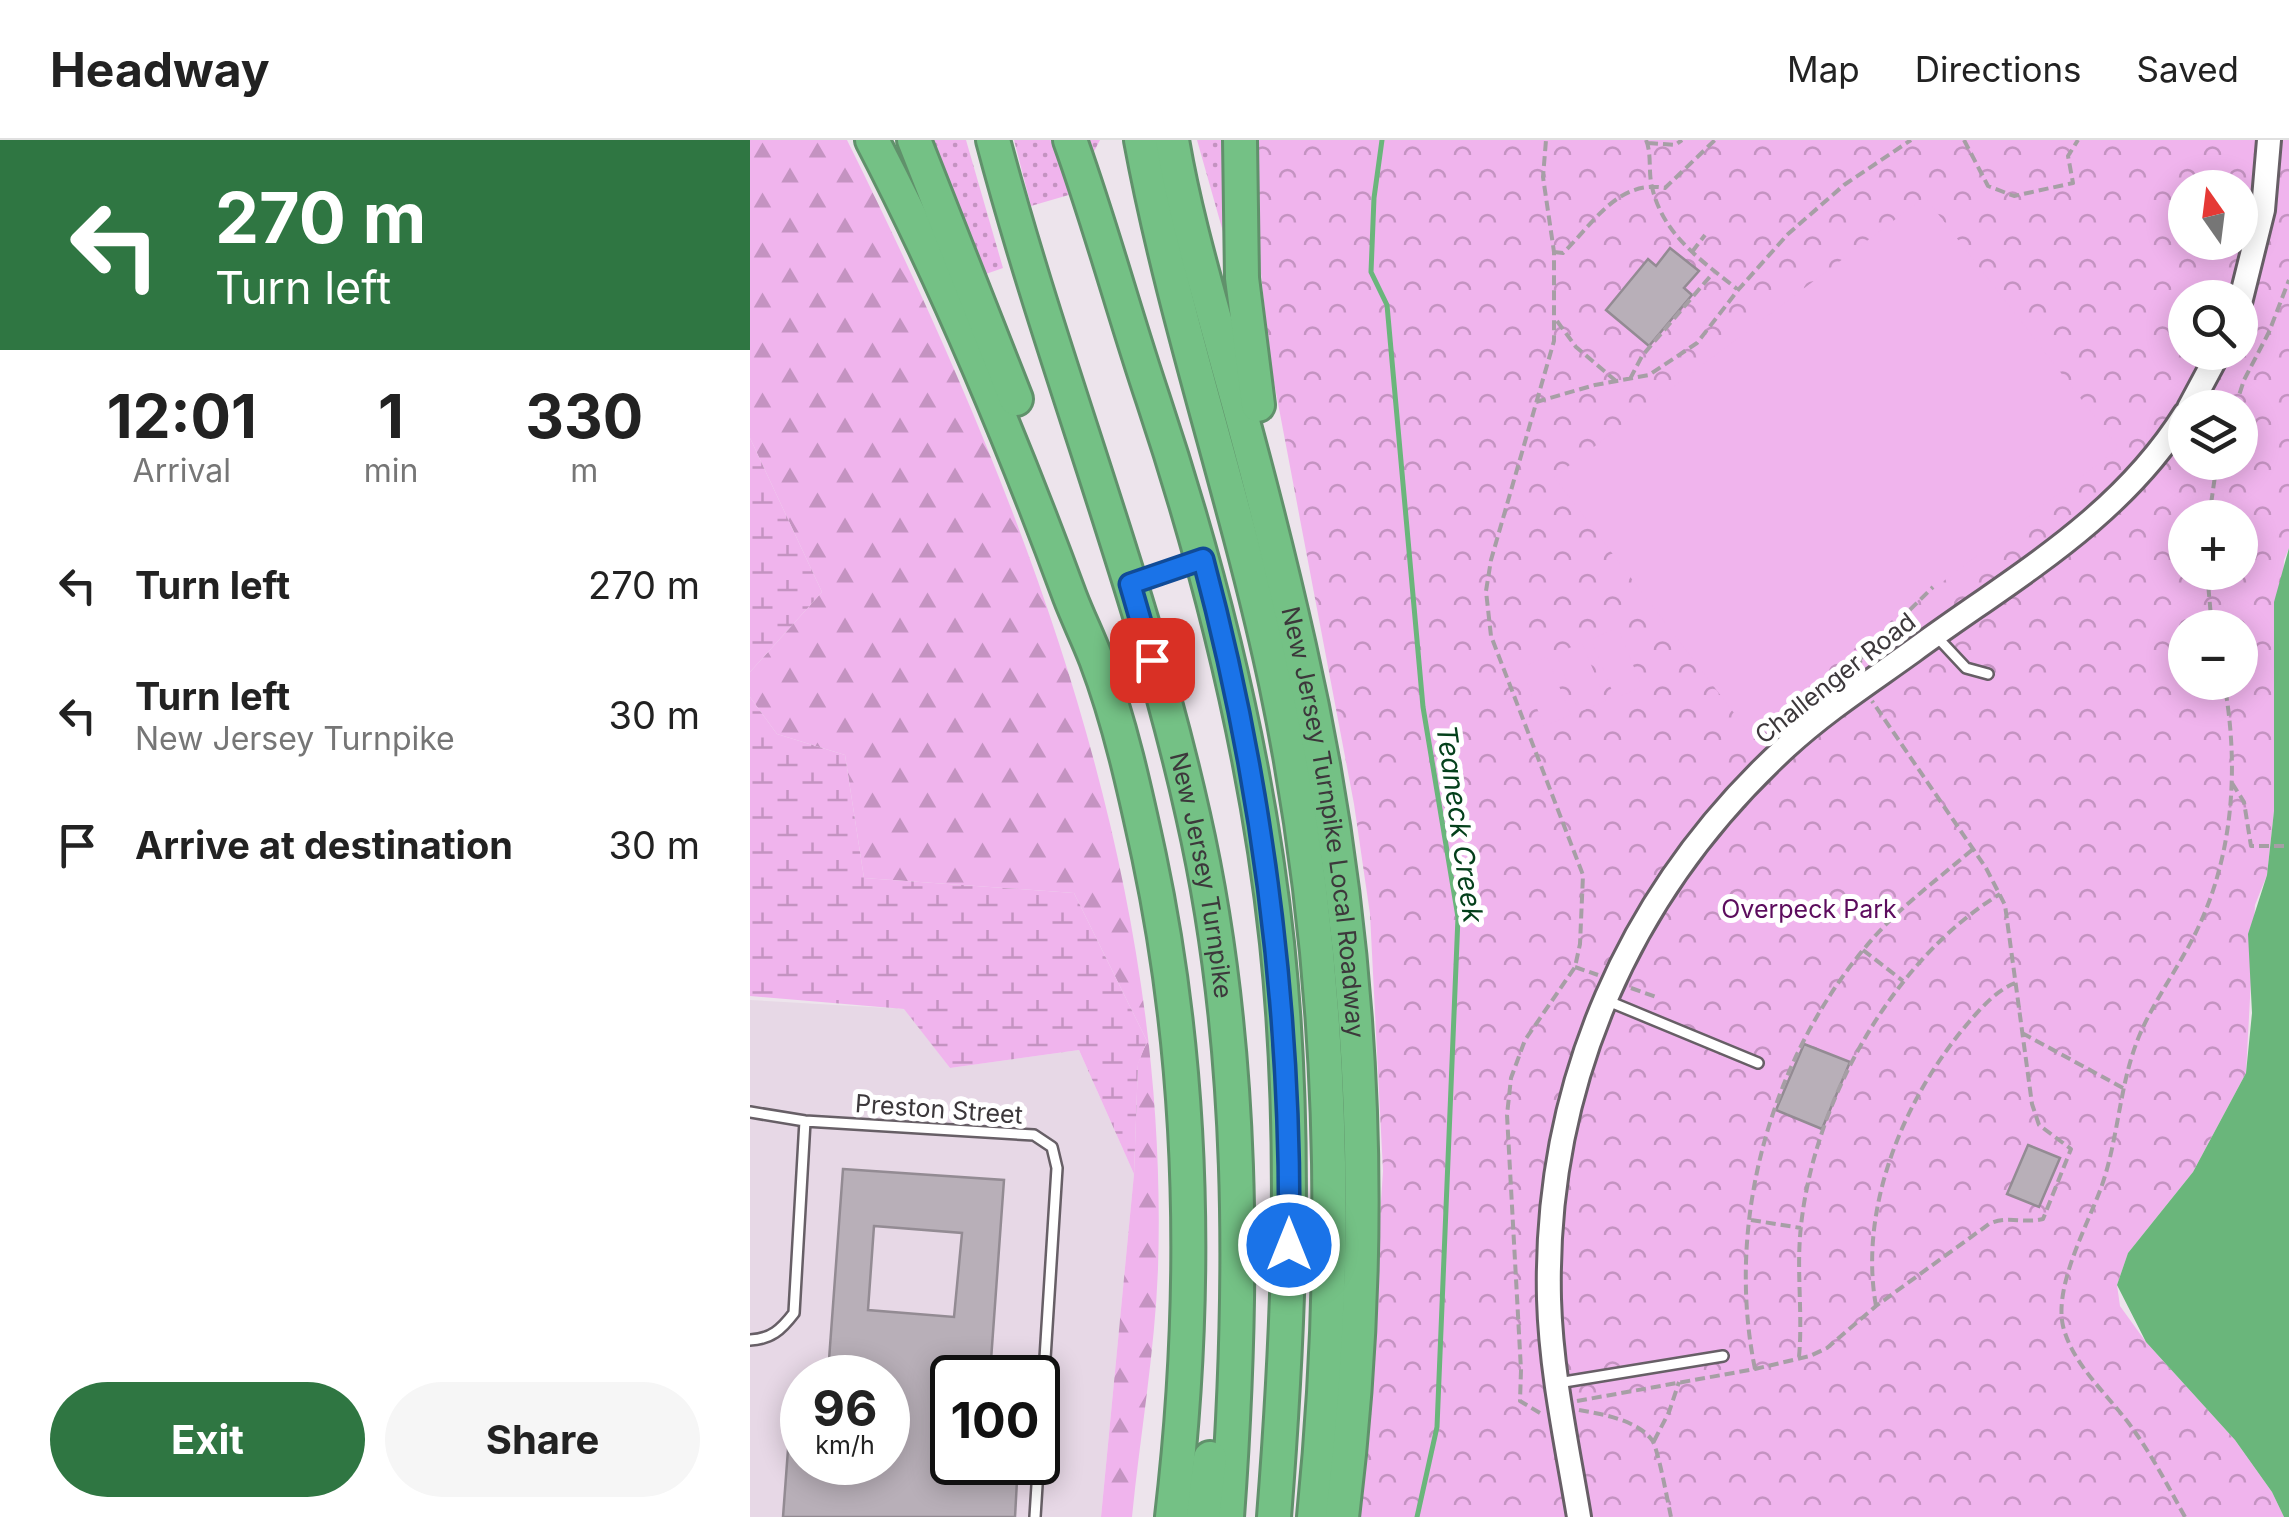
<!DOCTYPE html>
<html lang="en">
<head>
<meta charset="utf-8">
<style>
  :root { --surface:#fff; --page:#f6f6f6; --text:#222; --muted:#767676; --line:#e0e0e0; --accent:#2f7642 }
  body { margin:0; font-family:Inter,sans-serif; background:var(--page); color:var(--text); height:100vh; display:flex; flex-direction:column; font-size:38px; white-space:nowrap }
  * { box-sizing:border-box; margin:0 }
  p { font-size:32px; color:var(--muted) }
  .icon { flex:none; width:55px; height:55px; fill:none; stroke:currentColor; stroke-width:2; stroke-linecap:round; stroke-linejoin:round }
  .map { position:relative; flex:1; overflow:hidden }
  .panel { display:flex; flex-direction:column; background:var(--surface); width:750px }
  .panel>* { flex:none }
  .banner { background:#2f7642; color:#fff; overflow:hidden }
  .needle { width:65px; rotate:346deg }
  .fabs { position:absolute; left:1418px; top:30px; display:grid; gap:20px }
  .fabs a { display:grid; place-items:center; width:90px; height:90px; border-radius:50%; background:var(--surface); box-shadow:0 5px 25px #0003; font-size:50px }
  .speed { position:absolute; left:30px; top:1215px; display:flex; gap:20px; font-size:50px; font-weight:700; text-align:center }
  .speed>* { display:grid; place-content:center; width:130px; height:130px; border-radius:50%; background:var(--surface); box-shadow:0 5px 25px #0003; line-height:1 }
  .speed small { font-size:25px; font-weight:400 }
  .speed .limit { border:5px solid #111; border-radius:15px; background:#fff; color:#111 }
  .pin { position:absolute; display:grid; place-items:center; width:85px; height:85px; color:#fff; margin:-42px; border-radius:20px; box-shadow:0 5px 15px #0006 }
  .me { position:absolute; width:110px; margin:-55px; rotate:0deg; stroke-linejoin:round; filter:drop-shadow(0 0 8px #0008) }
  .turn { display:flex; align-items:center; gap:35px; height:210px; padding:0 50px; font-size:45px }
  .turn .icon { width:130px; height:130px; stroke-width:2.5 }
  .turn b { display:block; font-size:70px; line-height:85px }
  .eta { display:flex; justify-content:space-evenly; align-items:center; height:170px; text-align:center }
  .eta b { font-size:60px; font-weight:700; line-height:70px }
  .cta { display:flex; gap:20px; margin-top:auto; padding:20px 50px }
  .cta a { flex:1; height:115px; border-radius:60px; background:var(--accent); color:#fff; font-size:40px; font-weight:700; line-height:115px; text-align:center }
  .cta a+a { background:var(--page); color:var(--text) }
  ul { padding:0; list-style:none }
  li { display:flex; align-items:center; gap:30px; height:130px; padding:0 50px }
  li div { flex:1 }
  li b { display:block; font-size:38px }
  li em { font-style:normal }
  header { display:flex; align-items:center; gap:60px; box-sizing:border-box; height:140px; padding:0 50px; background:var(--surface); border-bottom:2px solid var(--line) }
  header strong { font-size:48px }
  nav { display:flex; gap:55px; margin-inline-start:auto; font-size:35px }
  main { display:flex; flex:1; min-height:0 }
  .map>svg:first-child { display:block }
</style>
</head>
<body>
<header>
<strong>Headway</strong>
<nav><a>Map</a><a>Directions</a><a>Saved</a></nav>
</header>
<main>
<section class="panel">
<div class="banner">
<div class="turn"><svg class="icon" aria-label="left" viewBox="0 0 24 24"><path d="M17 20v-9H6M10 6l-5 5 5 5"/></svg><div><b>270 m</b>Turn left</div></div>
</div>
<div class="eta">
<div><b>12:01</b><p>Arrival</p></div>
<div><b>1</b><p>min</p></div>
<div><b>330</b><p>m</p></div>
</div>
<ul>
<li><svg class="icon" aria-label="left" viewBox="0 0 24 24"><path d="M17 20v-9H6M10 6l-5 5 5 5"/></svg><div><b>Turn left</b></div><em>270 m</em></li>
<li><svg class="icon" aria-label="left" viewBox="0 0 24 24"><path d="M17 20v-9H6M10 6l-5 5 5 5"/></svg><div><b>Turn left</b><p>New Jersey Turnpike</p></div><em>30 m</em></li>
<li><svg class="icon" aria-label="arrive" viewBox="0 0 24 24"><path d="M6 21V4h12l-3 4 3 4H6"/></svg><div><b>Arrive at destination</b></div><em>30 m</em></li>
</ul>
<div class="cta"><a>Exit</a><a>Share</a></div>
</section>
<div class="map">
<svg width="1539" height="1377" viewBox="0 0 1539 1377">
  <defs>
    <pattern id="grass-dots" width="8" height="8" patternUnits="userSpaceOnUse" patternTransform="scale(2.5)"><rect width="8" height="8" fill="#f0b4ed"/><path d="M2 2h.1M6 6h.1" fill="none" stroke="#c493c1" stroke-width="1.8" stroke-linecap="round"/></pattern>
    <pattern id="forest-firs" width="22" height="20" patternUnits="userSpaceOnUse" patternTransform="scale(2.5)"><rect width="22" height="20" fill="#f0b4ed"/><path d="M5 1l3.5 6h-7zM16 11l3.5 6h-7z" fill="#c493c1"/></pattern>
    <pattern id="wetland-marsh" width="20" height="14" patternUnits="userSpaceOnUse" patternTransform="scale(2.5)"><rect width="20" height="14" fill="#f0b4ed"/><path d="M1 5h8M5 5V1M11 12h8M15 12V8" fill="none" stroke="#c493c1"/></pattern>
    <pattern id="park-crowns" width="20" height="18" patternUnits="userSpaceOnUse" patternTransform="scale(2.5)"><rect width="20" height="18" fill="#f0b4ed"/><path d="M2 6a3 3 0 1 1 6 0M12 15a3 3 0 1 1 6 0" fill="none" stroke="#c493c1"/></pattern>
  </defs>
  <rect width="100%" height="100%" fill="#ede4ec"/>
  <path fill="#e7d8e6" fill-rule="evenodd" d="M0 860 155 869 200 928 329 910 384 1034 351 1377H0ZM52 1238H138V1322H52ZM202 1238H288V1322H202Z"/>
  <path fill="url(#grass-dots)" d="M179 0H216L253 128 233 135Z
    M264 0H350L322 54 281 66Z
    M447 0H485L481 120Z"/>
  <path fill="url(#forest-firs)" d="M0 0H97C271 351 421 730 408 1129 405 1211 390 1296 382 1377H351L384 1034 388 923 397 901 324 753 114 738 95 615 27 594 0 557V532L72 452 0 298Z"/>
  <path fill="url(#wetland-marsh)" d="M0 298 72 452 0 532Z
    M0 557 27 594 95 615 114 738 324 753 397 901 388 924 384 1034 329 910 200 928 154 869 0 856Z"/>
  <path fill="url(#park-crowns)" fill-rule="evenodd" d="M508 0H1539V408L1534 420 1524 671 1517 735 1505 765 1496 933 1443 1032 1378 1113 1367 1145 1370 1166 1396 1202 1485 1300 1522 1352 1534 1377H610L633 1031 620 774 604 664 520 221 504 66ZM1435 48H1490V102H1435ZM1435 158H1490V212H1435ZM1435 268H1490V322H1435ZM1435 378H1490V432H1435ZM1435 488H1490V542H1435Z"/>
  <path fill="#f0b4ed" d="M1175 57 1369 308 997 590 804 337Z
    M868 488 892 547 865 558 841 499Z
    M832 503 856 561 829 572 806 513Z
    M797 517 821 575 794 586 771 528Z"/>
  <path fill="#6ab67b" d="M1539 408V1377H1534L1522 1352 1485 1300 1396 1202 1367 1145 1378 1113 1443 1032 1496 933 1502 873 1498 794 1517 735 1524 671V462Z"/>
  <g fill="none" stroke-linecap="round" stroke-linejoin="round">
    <path stroke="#6ab67b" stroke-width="5" d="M632 0 624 58 621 132 637 165 673 567 708 777 687 1287 667 1377"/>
  </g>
  <path fill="#b8afb8" stroke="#938b93" stroke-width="2.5" fill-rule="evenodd" d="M920 108 949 131 934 148 942 155 899 206 856 170 898 119 906 126Z
    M1054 904 1100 922 1072 989 1026 970Z
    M1278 1005 1310 1018 1289 1067 1257 1054Z
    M93 1029 254 1040 240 1234 202 1238V1322H268L265 1377H33L39 1296 52 1297V1322H138V1238H93L94 1222 79 1220ZM124 1086 212 1093 204 1177 118 1170Z"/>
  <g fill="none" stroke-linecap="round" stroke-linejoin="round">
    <defs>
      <path id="service" d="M387 442 448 421
        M1187 497 1216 528 1238 534
        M858 861 1008 923
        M0 972 55 981 284 995 302 1007 307 1028 285 1377
        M0 1200C21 1199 31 1190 44 1173L55 981
        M808 1243 973 1216"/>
      <path id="tertiary" d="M1490 163 1513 70 1519 0
        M1439 268 1469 212
        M829 1377C817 1305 801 1232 799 1159 794 945 879 751 1036 607 1075 571 1120 542 1163 511 1261 439 1369 380 1435 274"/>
      <g id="motorway">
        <path d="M122 0C199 148 262 300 320 457 328 478 338 498 346 519 370 582 385 651 399 716 445 934 448 1156 422 1377"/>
        <path d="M164 0 266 259"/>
        <path id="s1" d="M243 0C303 227 392 446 443 675 495 904 494 1144 477 1377"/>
        <path d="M320 0C351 86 374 173 403 259 462 436 507 617 527 803 547 994 539 1186 524 1377"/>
        <path d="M391 0C425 183 487 360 526 543 584 819 592 1097 564 1377"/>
        <path id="s2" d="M422 0C435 77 458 152 478 227 504 320 528 412 549 506 614 792 628 1086 592 1377"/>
        <path d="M490 0 492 138 508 265"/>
        <path d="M453 1377 460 1318"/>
      </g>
    </defs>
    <use href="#service" stroke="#675f66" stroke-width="14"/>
    <use href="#tertiary" stroke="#675f66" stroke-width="28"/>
    <use href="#motorway" stroke="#60916b" stroke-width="38"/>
    <path stroke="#a69fa5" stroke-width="4" stroke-dasharray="10 5" stroke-linecap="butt" d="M896 0C902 14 898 32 902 47 913 95 951 120 987 149
      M1214 0 1238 46 1264 56 1323 43 1318 16 1328 0
      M898 3 925 5 932 0
      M804 112 813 113C843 84 868 39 915 48L965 0
      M942 112 955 95
      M807 181 826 207 866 241
      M880 239 892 216 963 133
      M786 262 845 245 899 235 947 203 988 150 1038 94 1094 45 1161 0
      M1485 268 1494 240 1519 192 1539 140
      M1459 378 1467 322
      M1457 432 1462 488
      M1111 523 1109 520 1183 447
      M1482 643 1494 662 1501 706H1539
      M1113 810 1153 841
      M825 827 848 835
      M881 848 909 858
      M1272 893 1373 948
      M1001 1080 1051 1088
      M1126 1166C1108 1067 1155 956 1219 882 1232 867 1247 850 1265 843
      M1049 1217C1053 1173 1046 1130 1051 1086 1064 962 1142 820 1250 754
      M1005 1229C974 1078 1023 911 1125 796 1154 764 1189 738 1222 710
      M827 1261 1005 1229 1060 1216 1077 1208 1126 1166 1239 1084C1257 1075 1274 1084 1293 1079L1321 1009 1289 985 1282 964 1255 765 1236 728 1122 561
      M829 1270C852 1274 887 1280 902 1300 908 1308 918 1363 921 1377
      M790 1273 770 1261 771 1230 757 975 761 938 775 900 825 827 830 804 833 735 741 496 736 451 741 420 804 201V112L793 37 796 0
      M904 1301 919 1272 929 1242
      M1435 1377C1419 1348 1404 1319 1385 1292 1362 1258 1323 1227 1313 1186 1304 1146 1337 1086 1351 1048 1369 998 1369 943 1390 894 1406 857 1431 824 1448 788 1484 712 1489 624 1474 542"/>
    <use href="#service" stroke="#fff" stroke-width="9"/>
    <use href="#tertiary" stroke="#fff" stroke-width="22"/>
    <use href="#motorway" stroke="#74c185" stroke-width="32"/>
  </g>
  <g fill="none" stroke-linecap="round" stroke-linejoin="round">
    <defs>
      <path id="route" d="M402 520 380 444 453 419C513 644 542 872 539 1105"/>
    </defs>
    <use href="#route" stroke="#114b97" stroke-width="25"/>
    <use href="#route" stroke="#1a73e8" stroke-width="18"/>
  </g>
  <g text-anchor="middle" stroke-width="10" stroke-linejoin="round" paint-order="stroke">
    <g font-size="25" fill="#3c383b" stroke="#fff">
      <text transform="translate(1085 538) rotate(-38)" y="9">Challenger Road</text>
      <text dy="9" stroke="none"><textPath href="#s2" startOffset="700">New Jersey Turnpike Local Roadway</textPath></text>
      <text dy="9" stroke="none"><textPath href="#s1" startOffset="765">New Jersey Turnpike</textPath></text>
      <text transform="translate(189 969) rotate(4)" y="9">Preston Street</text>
    </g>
    <g font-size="25" fill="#5c0c5d" stroke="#fff">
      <text x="1059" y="778">Overpeck Park</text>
    </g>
    <g font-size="28" font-style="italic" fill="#04401b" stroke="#fff">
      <text transform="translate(710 684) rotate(82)" y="10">Teaneck Creek</text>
    </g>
  </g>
</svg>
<div class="fabs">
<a><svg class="needle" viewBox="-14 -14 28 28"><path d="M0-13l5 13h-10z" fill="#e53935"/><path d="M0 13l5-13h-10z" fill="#767676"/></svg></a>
<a><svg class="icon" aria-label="search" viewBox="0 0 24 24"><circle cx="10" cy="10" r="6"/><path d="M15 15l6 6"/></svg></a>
<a><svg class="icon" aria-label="layers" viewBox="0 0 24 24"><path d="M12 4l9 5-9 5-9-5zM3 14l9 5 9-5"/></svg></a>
<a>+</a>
<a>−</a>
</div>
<div class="speed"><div>96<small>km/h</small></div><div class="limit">100</div></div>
<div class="pin" style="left:402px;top:520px;background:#d93025"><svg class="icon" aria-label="arrive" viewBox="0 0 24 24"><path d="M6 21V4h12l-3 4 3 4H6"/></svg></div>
<svg class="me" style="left:539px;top:1105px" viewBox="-20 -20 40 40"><circle r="17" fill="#1a73e8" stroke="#fff" stroke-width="3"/><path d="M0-11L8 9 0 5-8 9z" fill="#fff"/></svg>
</div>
</main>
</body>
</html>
